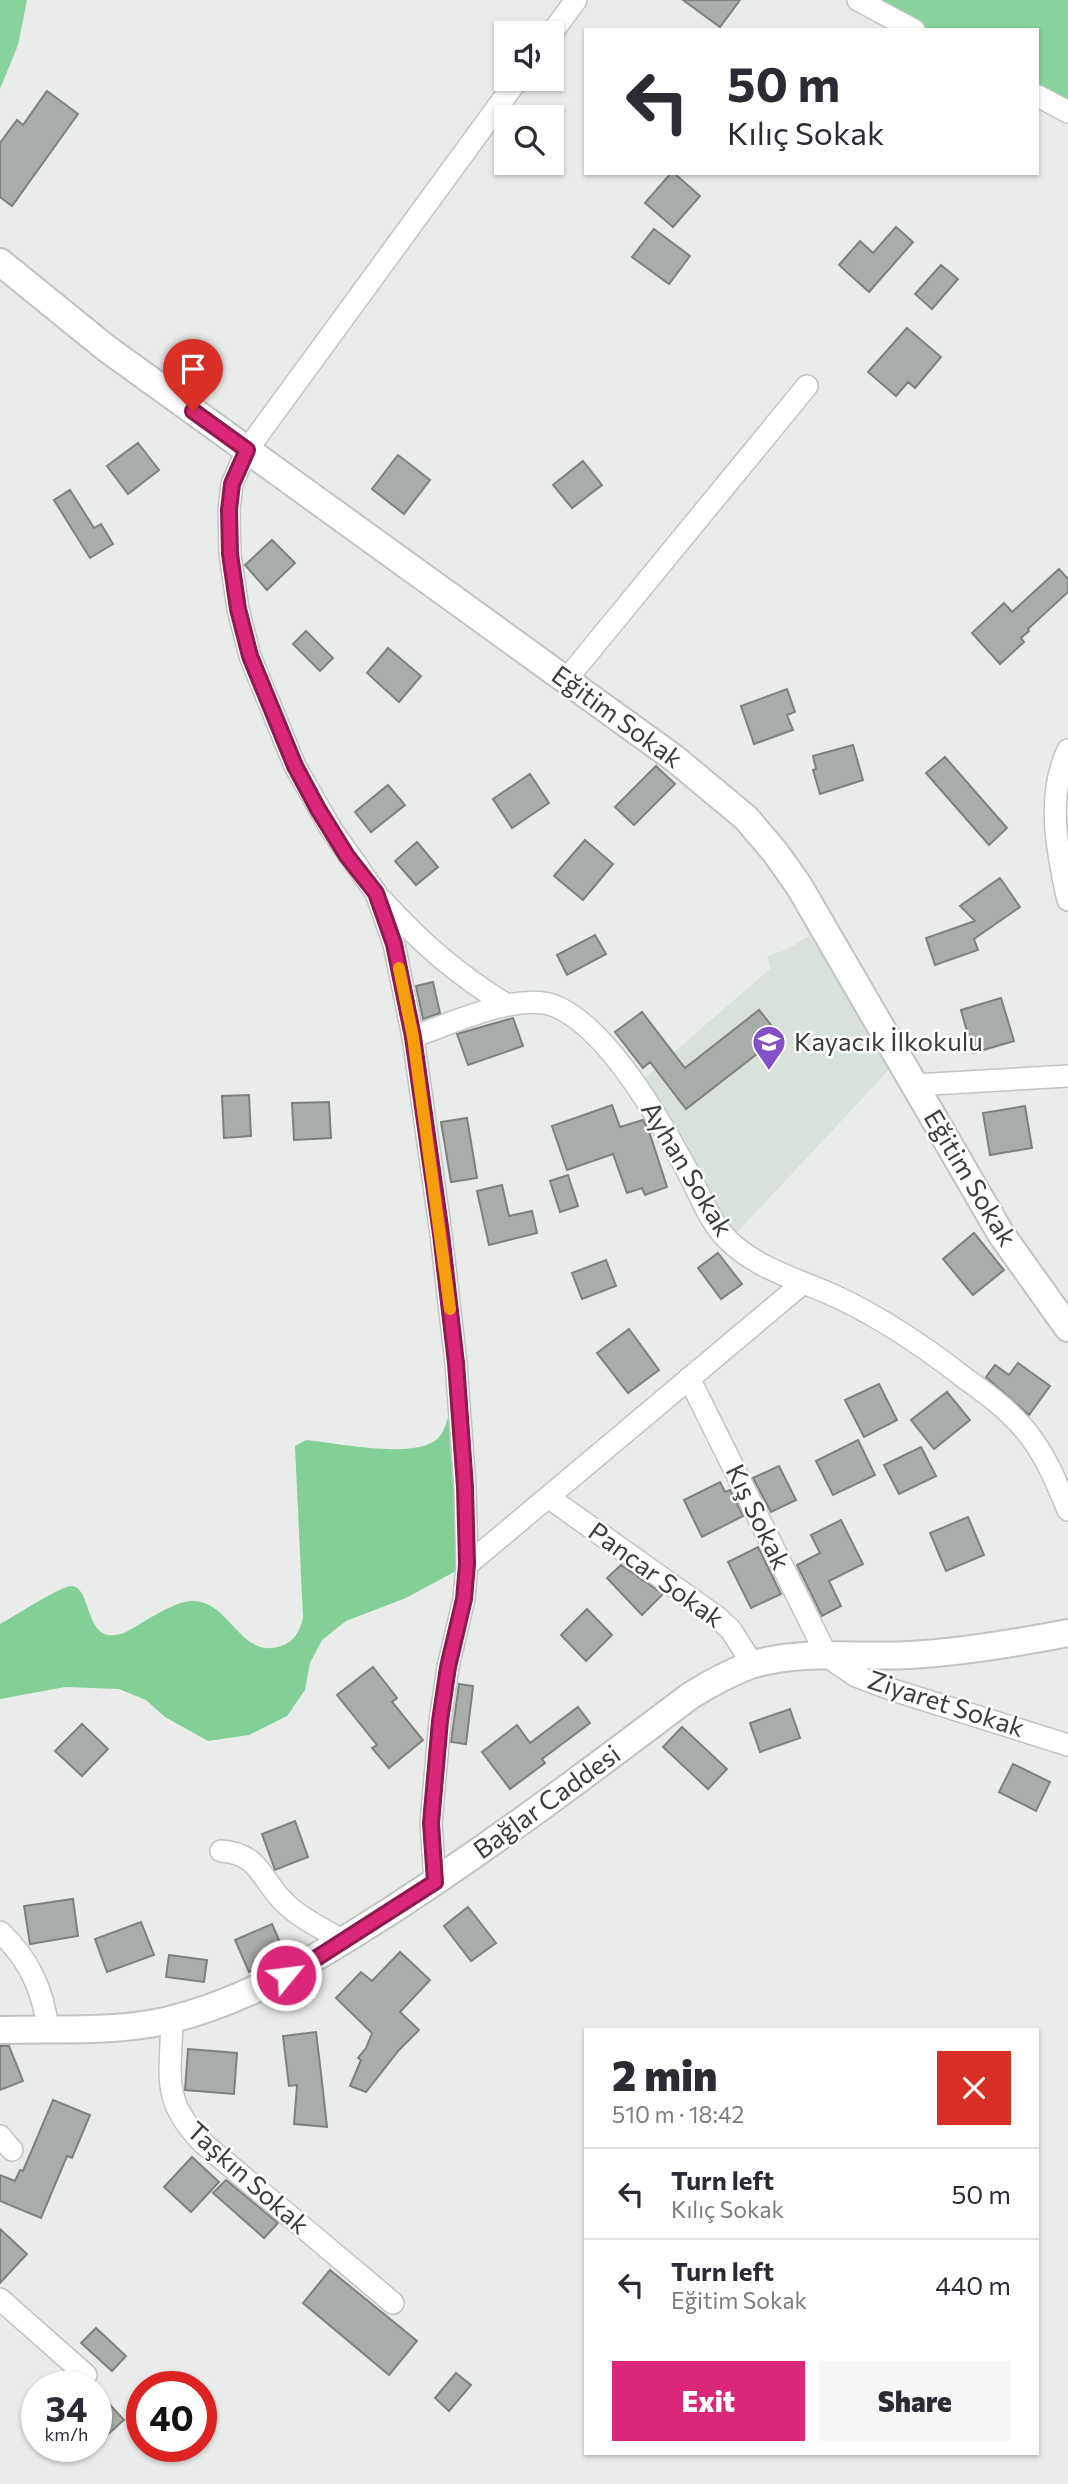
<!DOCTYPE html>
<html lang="en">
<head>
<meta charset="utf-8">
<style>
  :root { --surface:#fff; --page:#f7f7f7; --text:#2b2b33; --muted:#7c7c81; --line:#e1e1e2; --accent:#db2777 }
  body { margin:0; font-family:Commissioner,sans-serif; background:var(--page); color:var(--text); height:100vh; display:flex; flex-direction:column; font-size:26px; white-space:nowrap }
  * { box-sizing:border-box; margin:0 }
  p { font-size:23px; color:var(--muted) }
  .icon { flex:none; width:38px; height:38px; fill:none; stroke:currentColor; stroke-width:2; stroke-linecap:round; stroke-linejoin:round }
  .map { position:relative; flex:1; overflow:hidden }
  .drawer { position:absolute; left:584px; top:2028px; width:455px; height:427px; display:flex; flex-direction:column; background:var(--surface); border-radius:0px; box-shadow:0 2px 5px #0004 }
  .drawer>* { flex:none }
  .banner { position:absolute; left:584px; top:28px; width:455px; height:147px; border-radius:0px; box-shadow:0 2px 5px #0004; background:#fff; color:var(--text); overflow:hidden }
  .buttons { position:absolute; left:494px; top:21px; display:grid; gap:14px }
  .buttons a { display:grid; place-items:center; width:70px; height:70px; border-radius:0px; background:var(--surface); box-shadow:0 2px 5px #0004; font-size:35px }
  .speed { position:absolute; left:21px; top:2371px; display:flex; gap:14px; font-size:35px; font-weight:700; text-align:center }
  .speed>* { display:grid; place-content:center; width:91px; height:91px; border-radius:50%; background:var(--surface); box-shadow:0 2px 5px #0004; line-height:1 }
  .speed small { font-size:18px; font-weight:400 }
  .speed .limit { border:10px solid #d22; background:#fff; color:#111 }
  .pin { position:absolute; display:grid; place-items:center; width:60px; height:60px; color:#fff; margin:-72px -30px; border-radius:50% 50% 50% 0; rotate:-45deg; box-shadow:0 0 7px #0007 }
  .pin .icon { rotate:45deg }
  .me { position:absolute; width:77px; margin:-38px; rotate:61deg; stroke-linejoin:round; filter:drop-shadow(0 0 5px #0008) }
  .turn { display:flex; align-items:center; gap:24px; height:147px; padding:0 28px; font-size:32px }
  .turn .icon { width:91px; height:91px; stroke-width:2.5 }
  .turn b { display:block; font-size:49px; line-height:60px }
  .round { display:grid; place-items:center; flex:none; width:74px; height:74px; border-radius:0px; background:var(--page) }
  .summary { display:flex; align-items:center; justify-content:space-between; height:119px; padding:0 28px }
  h1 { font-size:42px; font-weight:800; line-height:52px }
  .primary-button { display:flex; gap:14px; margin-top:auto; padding:14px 28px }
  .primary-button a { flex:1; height:80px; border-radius:0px; background:var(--accent); color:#fff; font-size:28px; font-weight:800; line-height:80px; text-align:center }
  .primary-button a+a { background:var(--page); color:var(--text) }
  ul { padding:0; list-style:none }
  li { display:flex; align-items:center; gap:21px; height:91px; padding:0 28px; border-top:2px solid var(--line) }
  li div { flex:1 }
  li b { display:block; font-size:26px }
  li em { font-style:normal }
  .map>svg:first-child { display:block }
</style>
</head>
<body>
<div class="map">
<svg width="1068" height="2484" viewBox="0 0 1068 2484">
  <rect width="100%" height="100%" fill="#e9ecea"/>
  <path fill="#d8e2da" d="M823 927 900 1058 729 1241 635 1086 771 968 767 956 786 950Z"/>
  <path fill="#87d39b" d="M0 0H27L18 45 0 89Z
    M858 0H1068V112L1038 96V30H914Z"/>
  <path fill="#82d096" d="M452 1399 467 1565 406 1598 346 1621 322 1640 310 1663 305 1690 287 1716 249 1735 208 1741 165 1717 146 1700 119 1689 65 1687 0 1699V1624C13 1617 62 1585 72 1586 94 1589 83 1650 126 1632 143 1623 175 1600 194 1601 230 1602 241 1660 281 1646 294 1642 300 1631 303 1618L295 1446 306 1440C337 1443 411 1459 436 1440 447 1431 449 1412 452 1399Z"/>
  <path fill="#a9adaa" stroke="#7e807e" stroke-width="2" d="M683 0H740L720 27Z
    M47 91 78 114 12 206 0 197V143L17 120 23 125Z
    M671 173H674L700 196 673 227 645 203Z
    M896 227 913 242 869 292 839 265 860 241 873 253Z
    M654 229 690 256 669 284 632 257Z
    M941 265 958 279 932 309 915 294Z
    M907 328 941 357 915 388 908 382 896 396 868 372Z
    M138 443 159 470 128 494 107 466Z
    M398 455 430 480 404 514 372 489Z
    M583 461 602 485 572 508 553 485Z
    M70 490 94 528 101 524 113 544 90 558 54 500Z
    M272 540 295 563 267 590 245 565Z
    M1059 569 1068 579V592L1028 629 1029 631 1021 638 1024 642 1000 664 972 633 1004 603 1012 612Z
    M306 631 333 658 320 671 293 644Z
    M388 648 421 676 399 702 367 673Z
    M787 689 795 712 787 715 793 730 754 744 741 706Z
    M853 745 863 780 820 794 813 770 816 769 813 756Z
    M945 757 1007 828 989 845 926 773Z
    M656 766 675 784 634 825 615 807Z
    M530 774 549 803 512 828 493 799Z
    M388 785 405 805 371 832 355 812Z
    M585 840 613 864 583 900 554 876Z
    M417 842 438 867 416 885 395 861Z
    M1000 878 1020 907 974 939 978 950 935 965 926 938 975 921 960 906Z
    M595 935 606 954 567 975 557 955Z
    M433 982 440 1013 423 1019 416 986Z
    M1001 998 1014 1041 973 1053 961 1010Z
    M759 1010 780 1036 686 1109 650 1062 643 1068 615 1032 642 1012 685 1068Z
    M513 1018 523 1046 468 1065 457 1034Z
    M249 1095 251 1136 224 1138 222 1096Z
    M329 1102 331 1138 294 1140 292 1103Z
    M612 1105 620 1127 643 1120 648 1128 667 1187 645 1195 642 1188 627 1193 613 1154 567 1170 552 1126Z
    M1025 1106 1032 1148 990 1155 983 1113Z
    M467 1118 477 1178 451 1182 441 1122Z
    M568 1175 578 1206 560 1212 550 1181Z
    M502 1185 509 1216 532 1211 537 1233 489 1245 477 1191Z
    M974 1233 1004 1270 973 1295 943 1259Z
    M718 1253 742 1284 721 1299 698 1268Z
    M606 1260 616 1286 582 1299 572 1273Z
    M629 1329 659 1370 628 1393 597 1353Z
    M1018 1363 1050 1386 1029 1415 986 1377 995 1365 1009 1375Z
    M879 1384 897 1420 864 1437 845 1400Z
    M947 1392 970 1420 934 1449 911 1420Z
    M858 1440 875 1475 833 1495 816 1461Z
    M921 1447 936 1476 899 1494 884 1465Z
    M779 1466 796 1500 771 1512 753 1478Z
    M720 1482 725 1492 730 1490 743 1516 702 1537 684 1500Z
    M968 1517 984 1555 946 1571 930 1533Z
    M841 1520 863 1564 829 1581 841 1606 822 1616 797 1565 820 1553 811 1535Z
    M758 1547 781 1594 751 1608 728 1562Z
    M621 1565 663 1594 642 1615 607 1578Z
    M587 1609 612 1635 586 1661 561 1635Z
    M373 1667 397 1698 392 1702 423 1740 389 1768 372 1748 377 1745 337 1695Z
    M459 1684 473 1686 466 1744 451 1742Z
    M578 1707 590 1723 542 1759 545 1763 510 1789 482 1752 517 1725 530 1743Z
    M790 1709 800 1738 760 1752 750 1723Z
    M82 1724 108 1749 82 1776 55 1751Z
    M682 1727 727 1769 708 1789 663 1747Z
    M1013 1764 1050 1782 1036 1811 999 1792Z
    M295 1821 308 1857 275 1870 262 1834Z
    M73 1899 78 1936 30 1944 24 1906Z
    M468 1907 496 1943 471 1961 444 1926Z
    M141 1922 154 1955 107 1972 95 1939Z
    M272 1924 286 1956 249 1972 235 1940Z
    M400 1952 430 1980 400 2012 419 2030 399 2050 366 2092 350 2086 361 2060 358 2058 366 2048 372 2033 336 1998 361 1972 372 1981Z
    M169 1955 207 1960 204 1982 166 1977Z
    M316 2032 321 2073 327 2127 294 2124 297 2085 289 2086 283 2036Z
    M0 2046H9L23 2081 0 2090Z
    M188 2049 237 2053 234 2094 185 2090Z
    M53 2100 90 2115 72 2158 67 2156 41 2218 0 2201V2175L15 2181 20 2170 23 2171Z
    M192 2157 219 2182 191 2212 164 2187Z
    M226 2180 278 2223 264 2238 213 2193Z
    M0 2229 27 2254 0 2283Z
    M330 2270 417 2341 389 2375 303 2303Z
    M96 2328 126 2356 112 2371 81 2343Z
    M456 2373 471 2385 449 2411 435 2398Z
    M96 2390 124 2420 96 2445Z"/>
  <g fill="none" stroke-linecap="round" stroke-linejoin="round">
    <defs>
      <path id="minor" d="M858 0 914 30
        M551 34 576 0
        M1038 96 1068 112
        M566 680 807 386
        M1068 750C1046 796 1057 851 1068 900
        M383 901C421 943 458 975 507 1005
        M413 1037C450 1024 519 991 555 1006 608 1028 663 1125 689 1174 701 1197 710 1223 729 1241 759 1270 801 1280 837 1297 884 1319 925 1347 966 1379 990 1396 1015 1415 1032 1439 1048 1461 1058 1486 1068 1510
        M915 1085 1068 1076
        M689 1378 827 1656 856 1676 893 1690 1068 1745
        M548 1497 717 1617 731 1630 753 1665
        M467 1565 803 1283
        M221 1851C259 1853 261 1879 283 1901 299 1918 324 1929 343 1941
        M435 1882 431 1823 440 1721 448 1667 464 1599 467 1565 465 1487 456 1363 441 1234 413 1037 394 944 376 893 331 829 295 766 250 656 238 609 230 554 229 510 232 484 247 450 518 79
        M0 1932C29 1959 43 1990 48 2029
        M172 2019C171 2076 160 2100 204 2144L393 2303
        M0 2136 12 2150
        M0 2299 86 2375"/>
      <path id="tertiary" d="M0 262 106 348 674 758 746 818 775 852 799 886 1001 1234 1068 1328
        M0 2030C54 2028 117 2033 169 2020 253 1999 320 1956 392 1910 495 1843 592 1770 690 1696 709 1684 729 1673 751 1665 802 1649 858 1658 910 1655 963 1652 1016 1643 1068 1633"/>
    </defs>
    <use href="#minor" stroke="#c1c4c1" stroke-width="24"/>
    <use href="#tertiary" stroke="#c1c4c1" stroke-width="30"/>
    <use href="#minor" stroke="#fff" stroke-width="21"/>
    <use href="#tertiary" stroke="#fff" stroke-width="26"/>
  </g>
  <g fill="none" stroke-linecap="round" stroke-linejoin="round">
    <defs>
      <path id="route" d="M193 411 247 450 232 484 229 510 230 554 238 609 250 656 295 766 318 809 347 856 376 893 394 944 413 1037 441 1234 456 1363 465 1487 467 1564 464 1599 448 1667 440 1721 431 1823 435 1882 315 1959 286 1975"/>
    </defs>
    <use href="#route" stroke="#8e194d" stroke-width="18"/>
    <use href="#route" stroke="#db2777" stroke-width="12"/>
    <path stroke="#f59e0b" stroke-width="12" d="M399 968 413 1037 450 1309"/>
  </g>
  <defs>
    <symbol id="school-pin" viewBox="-11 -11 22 30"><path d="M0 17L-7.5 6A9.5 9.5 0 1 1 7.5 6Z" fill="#8350c8" stroke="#fff"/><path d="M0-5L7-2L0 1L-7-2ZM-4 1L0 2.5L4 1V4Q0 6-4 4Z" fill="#fff"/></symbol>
  </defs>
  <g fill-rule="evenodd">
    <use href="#school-pin" x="750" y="1023" width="38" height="52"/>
  </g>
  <g text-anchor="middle" stroke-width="5" stroke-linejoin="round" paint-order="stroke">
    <g font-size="26" fill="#3c3d3c" stroke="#fff">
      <text transform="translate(617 717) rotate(36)" y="9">Eğitim Sokak</text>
      <text transform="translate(687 1169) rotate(59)" y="9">Ayhan Sokak</text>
      <text transform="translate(970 1178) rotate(59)" y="9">Eğitim Sokak</text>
      <text transform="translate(758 1517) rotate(64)" y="9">Kış Sokak</text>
      <text transform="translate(656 1575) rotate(36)" y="9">Pancar Sokak</text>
      <text transform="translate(946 1704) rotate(18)" y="9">Ziyaret Sokak</text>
      <text transform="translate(547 1802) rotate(-36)" y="9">Bağlar Caddesi</text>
      <text transform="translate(248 2178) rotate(42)" y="9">Taşkın Sokak</text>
    </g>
    <g font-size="26" fill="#3c3d3c" stroke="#fff" text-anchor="start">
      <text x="794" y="1051">Kayacık İlkokulu</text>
    </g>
  </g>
</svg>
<div class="buttons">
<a><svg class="icon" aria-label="sound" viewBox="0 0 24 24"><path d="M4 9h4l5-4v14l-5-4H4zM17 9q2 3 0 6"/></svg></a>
<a><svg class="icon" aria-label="search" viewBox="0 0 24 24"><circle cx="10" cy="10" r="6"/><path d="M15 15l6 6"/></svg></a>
</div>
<div class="speed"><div>34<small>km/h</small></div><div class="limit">40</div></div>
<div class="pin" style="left:193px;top:411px;background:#d93025"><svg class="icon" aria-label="arrive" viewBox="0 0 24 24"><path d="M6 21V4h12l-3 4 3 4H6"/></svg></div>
<svg class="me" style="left:286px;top:1975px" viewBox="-20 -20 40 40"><circle r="17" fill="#db2777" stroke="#fff" stroke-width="3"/><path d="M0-11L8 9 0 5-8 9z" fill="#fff"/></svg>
<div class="banner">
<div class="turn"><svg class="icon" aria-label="left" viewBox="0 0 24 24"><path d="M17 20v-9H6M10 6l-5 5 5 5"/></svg><div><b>50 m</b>Kılıç Sokak</div></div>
</div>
<section class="drawer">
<div class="summary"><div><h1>2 min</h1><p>510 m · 18:42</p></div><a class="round" style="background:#d93025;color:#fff"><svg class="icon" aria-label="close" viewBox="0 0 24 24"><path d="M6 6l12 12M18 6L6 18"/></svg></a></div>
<ul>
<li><svg class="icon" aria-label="left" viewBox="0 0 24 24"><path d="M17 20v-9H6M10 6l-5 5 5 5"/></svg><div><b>Turn left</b><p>Kılıç Sokak</p></div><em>50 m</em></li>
<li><svg class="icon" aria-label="left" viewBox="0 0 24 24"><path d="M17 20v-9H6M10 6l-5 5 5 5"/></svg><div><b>Turn left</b><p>Eğitim Sokak</p></div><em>440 m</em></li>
</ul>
<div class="primary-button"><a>Exit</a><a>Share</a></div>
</section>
</div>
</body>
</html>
